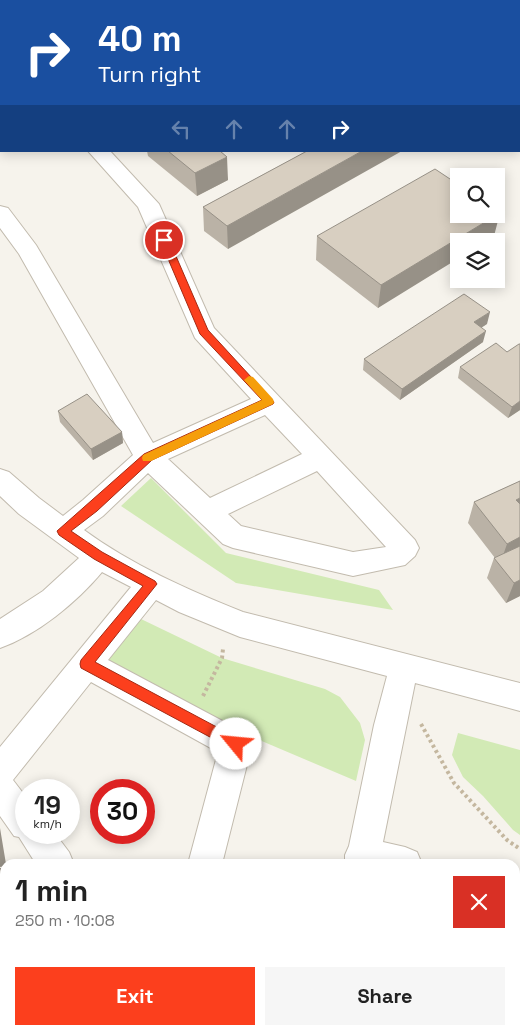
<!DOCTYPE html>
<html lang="en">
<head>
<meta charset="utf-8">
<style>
  :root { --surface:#fff; --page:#f6f6f6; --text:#222; --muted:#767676; --accent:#fc3f1d }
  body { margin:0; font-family:"Space Grotesk",sans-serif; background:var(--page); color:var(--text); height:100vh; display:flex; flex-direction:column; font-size:19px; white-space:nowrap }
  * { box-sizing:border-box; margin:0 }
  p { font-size:16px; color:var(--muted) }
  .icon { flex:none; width:28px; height:28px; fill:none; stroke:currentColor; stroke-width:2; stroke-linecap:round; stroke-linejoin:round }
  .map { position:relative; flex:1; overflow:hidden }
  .sheet { position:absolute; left:0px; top:859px; width:520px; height:176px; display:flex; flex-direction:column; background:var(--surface); border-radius:15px 15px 0 0; box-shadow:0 2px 12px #0003 }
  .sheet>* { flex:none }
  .hud { position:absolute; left:0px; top:0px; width:520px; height:152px; box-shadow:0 2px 12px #0003; background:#1a4fa0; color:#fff; overflow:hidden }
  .tools { position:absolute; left:450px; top:168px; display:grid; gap:10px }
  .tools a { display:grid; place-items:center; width:55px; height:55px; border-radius:0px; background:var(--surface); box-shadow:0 2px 12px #0003; font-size:25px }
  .speed { position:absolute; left:15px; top:779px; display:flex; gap:10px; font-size:25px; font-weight:700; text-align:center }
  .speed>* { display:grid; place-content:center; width:65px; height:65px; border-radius:50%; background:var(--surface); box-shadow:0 2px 12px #0003; line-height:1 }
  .speed small { font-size:12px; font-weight:400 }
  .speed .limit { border:8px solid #d22; background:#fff; color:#111 }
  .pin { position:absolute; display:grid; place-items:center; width:42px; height:42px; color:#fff; margin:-21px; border:2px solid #fff; border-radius:50%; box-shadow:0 1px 5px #0007 }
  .me { position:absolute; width:55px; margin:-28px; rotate:298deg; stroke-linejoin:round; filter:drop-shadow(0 0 4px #0008) }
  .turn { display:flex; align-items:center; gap:18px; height:105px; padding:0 15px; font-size:22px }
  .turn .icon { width:65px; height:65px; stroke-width:2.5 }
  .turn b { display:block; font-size:35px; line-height:42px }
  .lanes { display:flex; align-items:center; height:48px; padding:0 15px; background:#0003; justify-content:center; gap:25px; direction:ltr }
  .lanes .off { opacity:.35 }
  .round { display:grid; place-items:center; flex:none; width:52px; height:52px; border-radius:0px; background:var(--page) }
  .head { display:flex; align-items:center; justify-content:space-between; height:85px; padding:0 15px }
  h1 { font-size:30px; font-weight:700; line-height:38px }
  .cta { display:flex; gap:10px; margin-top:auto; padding:10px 15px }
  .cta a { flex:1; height:58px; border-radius:0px; background:var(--accent); color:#fff; font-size:20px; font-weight:700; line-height:58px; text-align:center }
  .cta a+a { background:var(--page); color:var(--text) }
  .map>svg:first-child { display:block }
</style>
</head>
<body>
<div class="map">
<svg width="520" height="1034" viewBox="0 0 520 1034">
  <rect width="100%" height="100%" fill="#f6f3ec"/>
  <path fill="#d2eab5" d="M151 478 226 553 379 590 393 610 236 583 121 506Z
    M141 619 222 658 325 689 340 697 360 723 365 740 356 781 245 734 102 665Z
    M458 733 520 750V835L513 830 483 796 463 777 452 755Z"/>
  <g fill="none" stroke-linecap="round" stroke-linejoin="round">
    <defs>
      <path id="minor" d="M1 0H21L1 3Z
        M0 34 1 35V47L0 46Z
        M88 151H110L159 204 214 328 415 540 419 548 415 556 405 565 353 576 233 548 223 544 148 473 103 516 84 530C132 565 188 590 243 612L520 683V711L415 683 383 842 405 847 417 852 422 864H345V855L349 846 374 725 387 676 240 637 179 612 156 600 108 660 247 734 252 745 222 864H188L218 752 91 682 13 780 26 797V832H54L69 852 74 864H36L19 837 14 836 0 816V747L131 587 102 572C77 602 37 635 0 648V619L43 591 79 558 19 514 0 496V469L9 472 39 498 63 516 83 500 133 455 19 254 0 228V206L8 208 36 245 153 443 251 399 195 338 138 207ZM265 415 302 454 210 498 168 459ZM317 471 386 547 353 552 241 526 228 514Z
        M515 952 520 954V1023L515 1025Z
        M169 1030H208L210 1034H171Z
        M335 1030H373V1034H335Z
        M472 1030H512L510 1034H470Z"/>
    </defs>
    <use href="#minor" stroke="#c2bbae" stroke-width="2"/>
    <path stroke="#c4b79f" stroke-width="4" stroke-dasharray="3 3" stroke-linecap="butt" d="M203 696 222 658 223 649
      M421 724 454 783 507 840 520 849"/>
    <use href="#minor" fill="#fff" fill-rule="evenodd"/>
  </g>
  <path fill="#bab2a6" d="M423 0H510V1H423Z
    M147 151H220L228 180 197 196 148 156Z
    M307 151 228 249 204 231 203 207Z
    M317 236H494L486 241H459L378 308 316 260Z
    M487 324 481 327 483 342 400 400 363 370 364 359Z
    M460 367 520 410 508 418 458 378Z
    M58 411 122 432 123 443 93 460 60 422Z
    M520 481V596L506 603 487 578 494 558H495L468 523 474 502Z"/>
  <path fill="#979187" d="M520 30V57L519 58V31Z
    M362 151H402L228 249 227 226Z
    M227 157 228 180 197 196 195 173Z
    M500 213 494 236 486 241H459V258L378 308 381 285Z
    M490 312 487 324 472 334 474 322Z
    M486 331 483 342 400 400 402 389Z
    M520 401V410L508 418 512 407Z
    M122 432 123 443 93 460 91 449Z
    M520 498V516L516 500Z
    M520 537V548L500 564 507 544Z
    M520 580V596L506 603 514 583Z
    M0 828 6 864H5V866L0 867Z"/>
  <path fill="#d8cfc1" stroke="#979187" d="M124 0H243L245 1H121Z
    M382 0H391L393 1H384Z
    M440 0H505L507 1H437Z
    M519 8H520V30L519 31Z
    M519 32 520 33V40L519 41Z
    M168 151H220L227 157 195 173Z
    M307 151H362L227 226 203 207Z
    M435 169 459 185V214H496V210L500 213 381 285 317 236Z
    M464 294 490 312 474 322 486 331 402 389 364 359Z
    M496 343 507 352 519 344H520V401L512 407 460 367Z
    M87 394 122 432 91 449 58 411Z
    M520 481V498L516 500 520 504V537L507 544 474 502Z
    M520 546V580L514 583 494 558Z
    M0 868 5 875V956L0 949Z
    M57 1030H134L137 1034H60Z"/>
  <path fill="#fc3f1d" stroke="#a42913" d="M164 237 169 240 208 330 274 402 273 404 152 460 97 511 71 531 102 552 155 581 157 584 95 662 241 740 243 744 241 749 236 751 81 668 80 664 81 660 143 586 94 559 59 535 57 531 144 454 262 400 200 334 160 240Z"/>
  <path fill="#f59e0b" d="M249 376 253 377 273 399 274 402 273 404 151 461H143L142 458 143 455 262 400 244 380Z"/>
</svg>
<div class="tools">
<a><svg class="icon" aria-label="search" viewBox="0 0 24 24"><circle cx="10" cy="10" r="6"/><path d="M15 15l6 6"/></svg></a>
<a><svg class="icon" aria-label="layers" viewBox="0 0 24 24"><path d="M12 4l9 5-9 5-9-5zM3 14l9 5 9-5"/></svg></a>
</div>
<div class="speed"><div>19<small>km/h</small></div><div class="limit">30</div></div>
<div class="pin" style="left:164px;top:240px;background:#d93025"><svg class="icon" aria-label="arrive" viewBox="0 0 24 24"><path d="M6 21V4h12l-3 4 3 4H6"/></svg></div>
<svg class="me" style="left:236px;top:744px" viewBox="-20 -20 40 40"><circle r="19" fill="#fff"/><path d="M0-13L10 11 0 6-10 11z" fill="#fc3f1d"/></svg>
<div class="hud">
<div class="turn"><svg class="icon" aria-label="right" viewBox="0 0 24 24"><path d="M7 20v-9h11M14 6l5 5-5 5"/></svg><div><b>40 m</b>Turn right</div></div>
<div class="lanes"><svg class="icon off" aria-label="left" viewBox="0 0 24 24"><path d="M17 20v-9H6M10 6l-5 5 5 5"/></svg><svg class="icon off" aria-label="ahead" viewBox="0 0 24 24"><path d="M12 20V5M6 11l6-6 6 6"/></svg><svg class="icon off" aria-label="ahead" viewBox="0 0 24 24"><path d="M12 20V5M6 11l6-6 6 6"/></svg><svg class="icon" aria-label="right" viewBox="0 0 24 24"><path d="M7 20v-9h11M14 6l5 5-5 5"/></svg></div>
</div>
<section class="sheet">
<div class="head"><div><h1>1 min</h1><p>250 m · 10:08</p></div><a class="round" style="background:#d93025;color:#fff"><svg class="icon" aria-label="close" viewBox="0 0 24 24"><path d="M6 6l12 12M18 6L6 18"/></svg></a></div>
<div class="cta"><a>Exit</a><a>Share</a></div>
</section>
</div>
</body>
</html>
